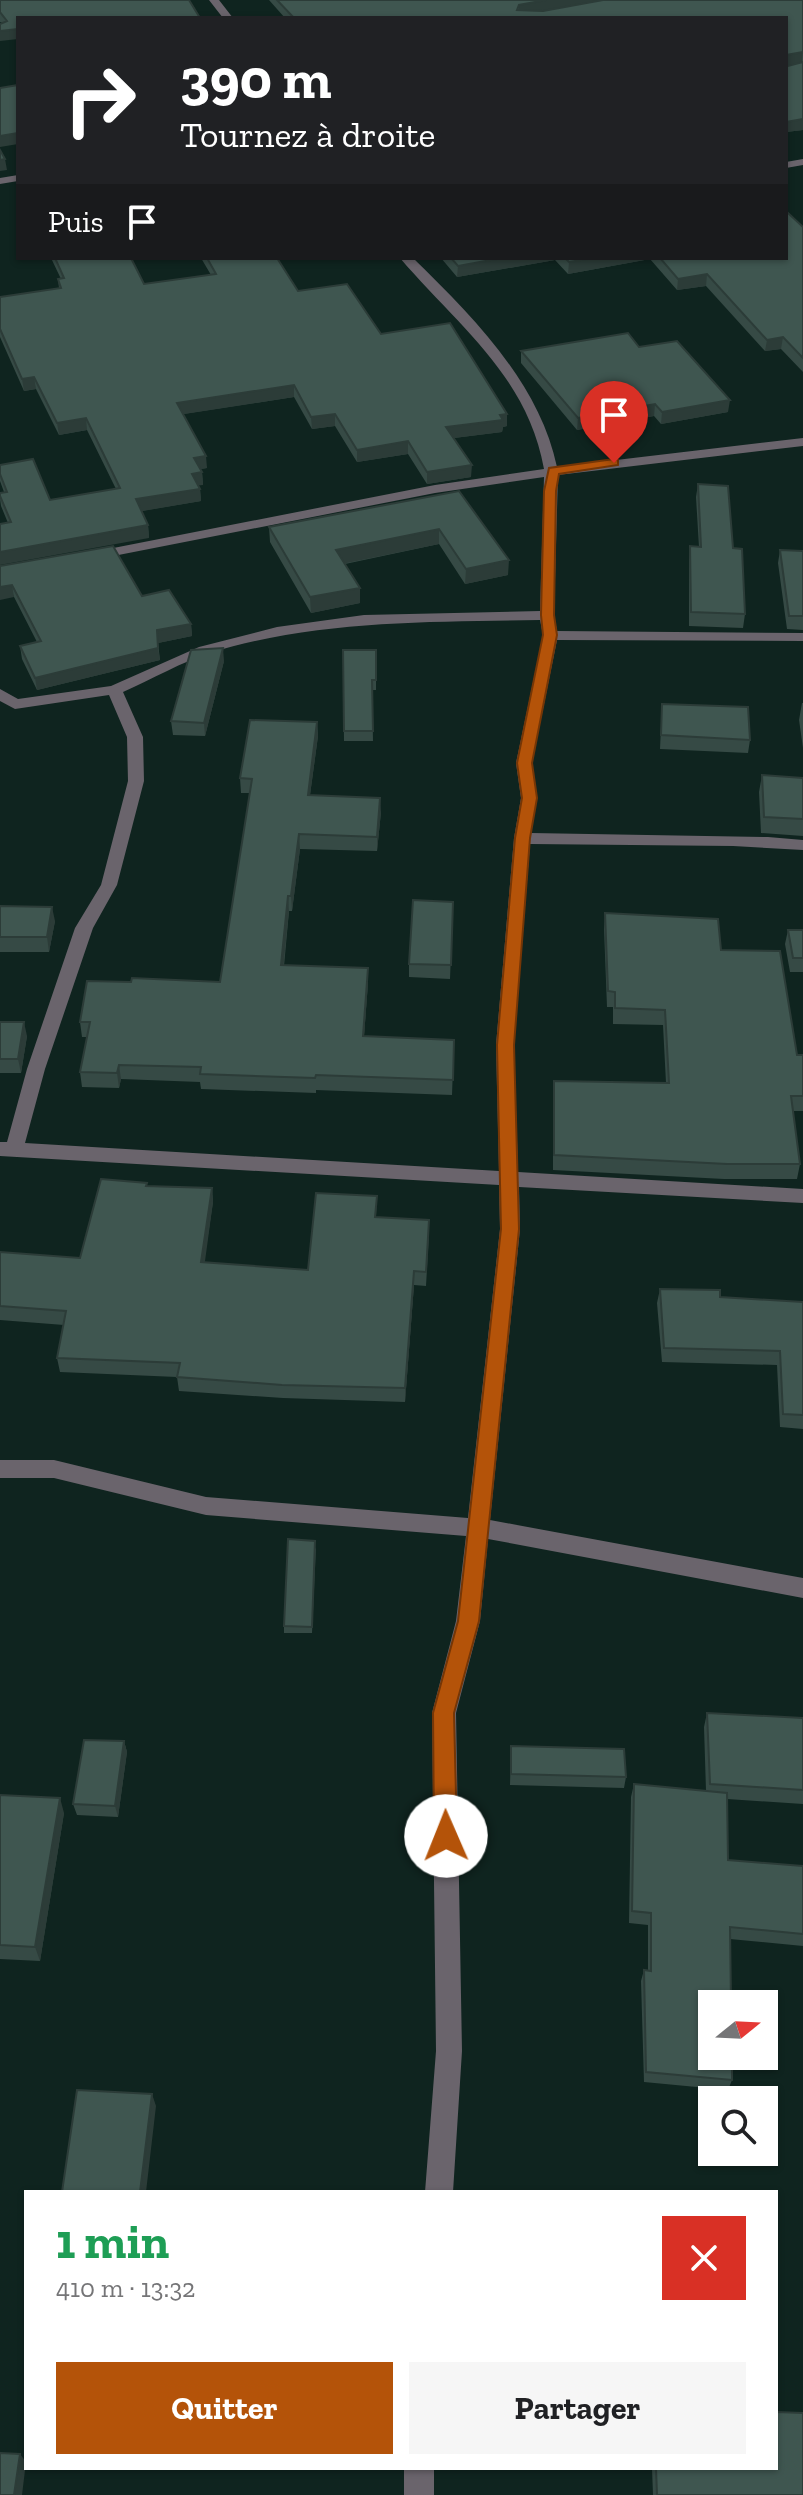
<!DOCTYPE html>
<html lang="fr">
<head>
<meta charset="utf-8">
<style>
  :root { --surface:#fff; --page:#f6f6f6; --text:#202124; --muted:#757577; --accent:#b45309 }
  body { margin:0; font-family:"Zilla Slab",serif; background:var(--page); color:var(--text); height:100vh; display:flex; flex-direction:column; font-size:30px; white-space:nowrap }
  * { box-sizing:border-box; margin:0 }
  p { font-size:26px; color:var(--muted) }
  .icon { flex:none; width:44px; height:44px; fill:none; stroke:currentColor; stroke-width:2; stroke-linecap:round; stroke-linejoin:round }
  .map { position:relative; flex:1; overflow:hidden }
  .details { position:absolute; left:24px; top:2190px; width:754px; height:280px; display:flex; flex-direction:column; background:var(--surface); border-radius:0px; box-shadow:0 2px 6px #0004 }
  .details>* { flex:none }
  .hud { position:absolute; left:16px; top:16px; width:772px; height:244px; border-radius:0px; box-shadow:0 2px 6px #0004; background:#202124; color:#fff; overflow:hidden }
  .needle { width:52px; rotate:72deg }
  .fabs { position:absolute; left:698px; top:1990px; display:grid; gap:16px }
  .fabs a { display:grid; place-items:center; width:80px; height:80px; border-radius:0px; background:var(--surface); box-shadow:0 2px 6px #0004; font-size:40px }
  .pin { position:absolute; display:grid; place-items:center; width:68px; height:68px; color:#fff; margin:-82px -34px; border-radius:50% 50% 50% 0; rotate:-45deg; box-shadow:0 0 8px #0007 }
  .pin .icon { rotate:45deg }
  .me { position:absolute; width:88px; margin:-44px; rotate:359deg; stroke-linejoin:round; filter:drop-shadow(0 0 6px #0008) }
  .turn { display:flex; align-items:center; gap:28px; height:168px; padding:0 32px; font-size:36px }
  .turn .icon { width:104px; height:104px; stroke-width:2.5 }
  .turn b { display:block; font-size:56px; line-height:68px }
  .then { display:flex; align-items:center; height:76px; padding:0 32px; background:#0003; gap:16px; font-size:30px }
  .round { display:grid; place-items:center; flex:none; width:84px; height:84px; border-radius:0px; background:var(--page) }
  .overview { display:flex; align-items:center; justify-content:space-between; height:136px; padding:0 32px }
  h1 { font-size:48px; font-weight:700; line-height:60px; color:#1e9e55 }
  .primary-button { display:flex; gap:16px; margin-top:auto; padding:16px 32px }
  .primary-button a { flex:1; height:92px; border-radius:0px; background:var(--accent); color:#fff; font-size:32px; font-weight:700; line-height:92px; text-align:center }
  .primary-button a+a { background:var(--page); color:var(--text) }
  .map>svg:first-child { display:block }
</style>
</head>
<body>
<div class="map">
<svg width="803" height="2495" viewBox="0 0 803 2495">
  <rect width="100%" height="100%" fill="#0f241f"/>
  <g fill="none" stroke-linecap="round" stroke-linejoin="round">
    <path fill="#6a646c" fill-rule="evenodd" d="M209 0H219L233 18H223Z
      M803 159V165L786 168V162Z
      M18 175V181L0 184V178Z
      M400 258H413C472 316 539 382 557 467L803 438V446L558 475 554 615 557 631 803 633V641L557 640 532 763 537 798 531 833 768 837 803 840V850L733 846 530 844 514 1045 518 1172 803 1189V1203L519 1187 520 1229 490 1520 803 1578V1598L488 1539 480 1621 456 1713 462 2051 453 2192H425L436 2051 432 1713 456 1621 466 1536 206 1515 54 1478H0V1460H54L206 1497 468 1518 500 1229 499 1185 0 1156V1142H7L27 1069 75 928 101 885 128 781 127 737 109 695 15 709 0 701V689L18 699 111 686 199 647 277 627 364 615 540 611 544 477 435 493 93 560 86 556 93 552 435 485 544 469C527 375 457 325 400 258ZM540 620 543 635 516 763 521 798 514 838 496 1045 499 1171 25 1143 45 1069 93 928 117 885 144 781 143 737 123 692C152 679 182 662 212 652 319 620 430 622 540 620Z
      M404 2468H434V2495H404Z"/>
  </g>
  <path fill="#364a45" d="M0 0 200 18 3 23 0 22Z
    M269 0H803V130L786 132V18H285Z
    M803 227V372L781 349 765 351 706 286 677 290 650 259 568 274 555 260 457 277 441 258H786Z
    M51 258H131L144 284 211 275 201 258H277L298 291 381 334 507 414V426L503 427 502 432 454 438 471 477 427 484 408 454 357 462 335 426 312 429 294 397 183 414 207 468 200 469 202 472 203 485H198L200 489 201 501 141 511 148 525 149 538 8 523 1 506 0 499V493L4 492 0 481V465L50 500 116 489 87 430 59 435 36 389 24 391 0 337V297L59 288 58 279H61Z
    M639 347 728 412 661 424 654 416 577 430 521 363V351Z
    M698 484 733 548 745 614 743 628 689 626V559L690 546 699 547 696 497Z
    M459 491 508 575 465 584 439 544 345 564 360 588V603L311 613 270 542 269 527Z
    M780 550 803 551V630L787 629 778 563Z
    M0 566 142 596 191 624 192 636 158 643 160 660 37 690 22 659 20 646 37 642 14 597Z
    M343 650H376V690H372L373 741H344Z
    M224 661 205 736 173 735 171 721Z
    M802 703H803V748L799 720Z
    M662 704 750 740 748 753 660 749Z
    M317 722 318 736 310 795 381 812 377 851 300 849 292 911H289L284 966 368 983 364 1036 454 1040 452 1095 316 1090V1093L201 1089 200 1082 121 1079 119 1088 82 1087 80 1072 87 1037H82L80 1022 220 982 250 793H241L240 778Z
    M762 775 803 778V836L761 833 759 792Z
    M453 902 450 979 409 977V964Z
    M0 906 55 921 49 952H0Z
    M605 913 721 950 797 1055H803V1111H793L800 1164 797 1179H724L553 1170V1096L554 1081 666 1083 663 1025 613 1024V1007H607L604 929Z
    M788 930H803V972H790L785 944Z
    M0 1022 27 1036 21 1073H0Z
    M147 1183V1186L212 1188 213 1202 204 1262 308 1270 377 1196 376 1217 429 1234 426 1286 414 1285 405 1402 283 1398 179 1391 177 1377 60 1372 57 1358 64 1325 0 1320V1252L80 1258Z
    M660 1289 720 1297 803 1302V1429L780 1427 777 1365 662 1362 657 1303Z
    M316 1547 312 1633H284V1626Z
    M707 1713 803 1718V1804L727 1799 728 1860 803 1866V1946L730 1939 732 2080 728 2090 644 2082 641 1981 644 1970H648V1925L629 1923 631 1797 634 1784 706 1791 704 1727Z
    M124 1741 127 1752 118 1817 77 1815 73 1804Z
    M511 1746 626 1777 624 1788 510 1785Z
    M0 1795 64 1813 40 1961 0 1959Z
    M652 2468H776L803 2495H653Z"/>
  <path fill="#2c3c38" d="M546 0H602L518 18 519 5Z
    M18 29V39L0 41V31Z
    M803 52 802 62 786 66V55Z
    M803 119V130L786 132V122Z
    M18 133V144L0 147V136Z
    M5 159 7 170 0 171V160Z
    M502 258H555V260L457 277 458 266Z
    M594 258H650V259L568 274 569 262Z
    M707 274 706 286 677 290 678 279Z
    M783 337 781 349 765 351 767 340Z
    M34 377 36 389 24 391 22 379Z
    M294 385V397L178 415 177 403Z
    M730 400 728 412 661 424 662 412Z
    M655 404 654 416 577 430 578 418Z
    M335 414V426L312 429 311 417Z
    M507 414V426L503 427 502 432 446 439V427Z
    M86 418 87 430 59 435 57 423Z
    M408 441V454L357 462V450Z
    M206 456 207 468 195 470 194 458Z
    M472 465 471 477 427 484V472Z
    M202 472 203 485 193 486 192 474Z
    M200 489 201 501 137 512 136 499Z
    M148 525 149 538 0 565V552Z
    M439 529V544L337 565 336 550Z
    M509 560 508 575 465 584 466 569Z
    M12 585 14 597 0 600V587Z
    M360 588V603L311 613 310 597Z
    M191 624 192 636 158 643 157 630Z
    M158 648 160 660 37 690 35 678Z
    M223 648 224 661 205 736 204 723Z
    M317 722 318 736 308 810V795Z
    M380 798 381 812 377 851V837Z
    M299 834 300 849 292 911 291 896Z
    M288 896 289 911 282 980 281 965Z
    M52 907 55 921 49 952 47 937Z
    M368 968V983L363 1051V1036Z
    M24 1022 27 1036 21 1073 18 1059Z
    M119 1065 121 1079 119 1088 117 1073Z
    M212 1188 213 1202 203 1276 201 1262Z
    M414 1271V1285L405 1402V1388Z
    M124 1741 127 1752 118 1817 115 1806Z
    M60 1798 64 1813 40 1961 35 1947Z
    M152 2094 156 2106 146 2192H140Z
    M20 2454 26 2462 22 2495H14Z"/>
  <path fill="#3f5650" stroke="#2c3c38" stroke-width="2" d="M0 0H189L200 18H18V29L0 31V24L7 21 0 12Z
    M277 0H546L519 5 517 10 543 11 603 0H803V52L786 55V18H294Z
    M803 62V119L786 122V65L788 66Z
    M18 85V133L0 136V88Z
    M0 150 5 159 0 160Z
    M788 213 803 227V358L783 337 767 340 707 274 678 279 660 258H786V214Z
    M55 258H131L144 284 216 274 207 258H277L298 291 347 284 381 334 450 323 507 414 500 415 503 420 446 427 472 465 427 472 408 441 357 450 335 414 311 417 294 385 177 403 206 456 194 458 202 472 192 474 200 489 136 499 148 525 0 552V524L11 522 0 496V493L7 492 0 474V465L33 459 50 500 120 488 86 418 57 423 34 377 22 379 0 329V297L61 288 58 279 64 278Z
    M451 258H502L458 266Z
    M565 258H594L569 262Z
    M628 333 639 347 677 341 730 400 662 412 655 404 578 418 521 351Z
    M698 484 728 486 733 548 742 549 745 614 691 612 690 546 701 547Z
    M459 491 509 560 466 569 439 529 336 550 360 588 310 597 269 527Z
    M113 546 142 596 169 590 191 624 157 630 158 648 35 678 20 646 41 641 12 585 0 587V566Z
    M780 550 803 551V616H789Z
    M223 648 204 723 171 721 191 650Z
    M343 650H376V680H372L373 731H344Z
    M662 704 748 707 750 740 661 735Z
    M250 720 317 722 308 795 380 798 377 837 299 834 291 896H288L281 965 368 968 363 1036 454 1040 453 1080 316 1075 315 1078 200 1074 201 1067 119 1065 117 1073 80 1072 90 1022H80L87 981 131 982 132 978 220 982 252 779 240 778Z
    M762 775 803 778V819L764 817Z
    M413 900 453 902 451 965 409 964Z
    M0 906 52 907 47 937H0Z
    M605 913 718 919 721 950 780 951 797 1055H803V1096H791L800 1164H727L554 1155V1081L669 1083 665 1010 615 1008V992L608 991Z
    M788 930H803V958H793Z
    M0 1022H24L18 1059H0Z
    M101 1179 147 1183 146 1186 212 1188 201 1262 308 1270 316 1193 377 1196 375 1217 429 1220 426 1272 414 1271 405 1388 282 1385 177 1377 180 1363 57 1358 66 1311 0 1306V1252L80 1258Z
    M660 1289 720 1290V1297L803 1302V1415L783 1414 780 1351 664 1348Z
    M288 1539 315 1541 312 1627 284 1626Z
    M707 1713 803 1718V1790L710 1784Z
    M84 1740 124 1741 115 1806 73 1804Z
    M511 1746 624 1749 626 1777 511 1774Z
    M634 1784 727 1793 728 1860 803 1866V1934L730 1927 731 2004H712V2056H732V2080L646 2072 644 1970 651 1971V1913L632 1911Z
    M0 1795 60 1798 35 1947 0 1945Z
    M77 2090 152 2094 140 2192H62Z
    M776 2412 803 2413V2495H657L656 2468H776Z
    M0 2453 20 2454 14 2495H0Z"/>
  <path fill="#b45309" stroke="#753606" stroke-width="2" d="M614 459 618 460V465L559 474 556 491 554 615 557 635 532 763 537 798 530 838 514 1045 519 1229 479 1621 454 1713 457 1836 454 1844 446 1847 438 1844 434 1836 433 1713 458 1621 501 1229 497 1045 515 838 522 798 517 763 543 635 541 615 544 491 549 468Z"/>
</svg>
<div class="fabs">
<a><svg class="needle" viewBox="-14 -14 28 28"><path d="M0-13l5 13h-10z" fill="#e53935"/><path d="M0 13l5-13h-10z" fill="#757577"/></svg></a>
<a><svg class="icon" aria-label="search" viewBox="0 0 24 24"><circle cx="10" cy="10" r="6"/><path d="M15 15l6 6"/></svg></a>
</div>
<div class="pin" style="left:614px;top:463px;background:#d93025"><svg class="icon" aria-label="arrive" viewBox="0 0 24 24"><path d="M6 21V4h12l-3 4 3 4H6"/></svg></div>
<svg class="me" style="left:446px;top:1836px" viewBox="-20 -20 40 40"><circle r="19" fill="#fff"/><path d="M0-13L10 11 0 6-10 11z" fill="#b45309"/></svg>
<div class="hud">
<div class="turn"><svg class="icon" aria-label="right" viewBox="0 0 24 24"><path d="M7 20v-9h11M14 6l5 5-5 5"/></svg><div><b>390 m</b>Tournez à droite</div></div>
<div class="then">Puis<svg class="icon" aria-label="arrive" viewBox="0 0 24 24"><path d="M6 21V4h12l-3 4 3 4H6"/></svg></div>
</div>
<section class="details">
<div class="overview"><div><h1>1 min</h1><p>410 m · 13:32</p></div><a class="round" style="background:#d93025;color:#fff"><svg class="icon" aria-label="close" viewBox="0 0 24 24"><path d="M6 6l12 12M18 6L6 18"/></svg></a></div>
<div class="primary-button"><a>Quitter</a><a>Partager</a></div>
</section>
</div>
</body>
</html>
